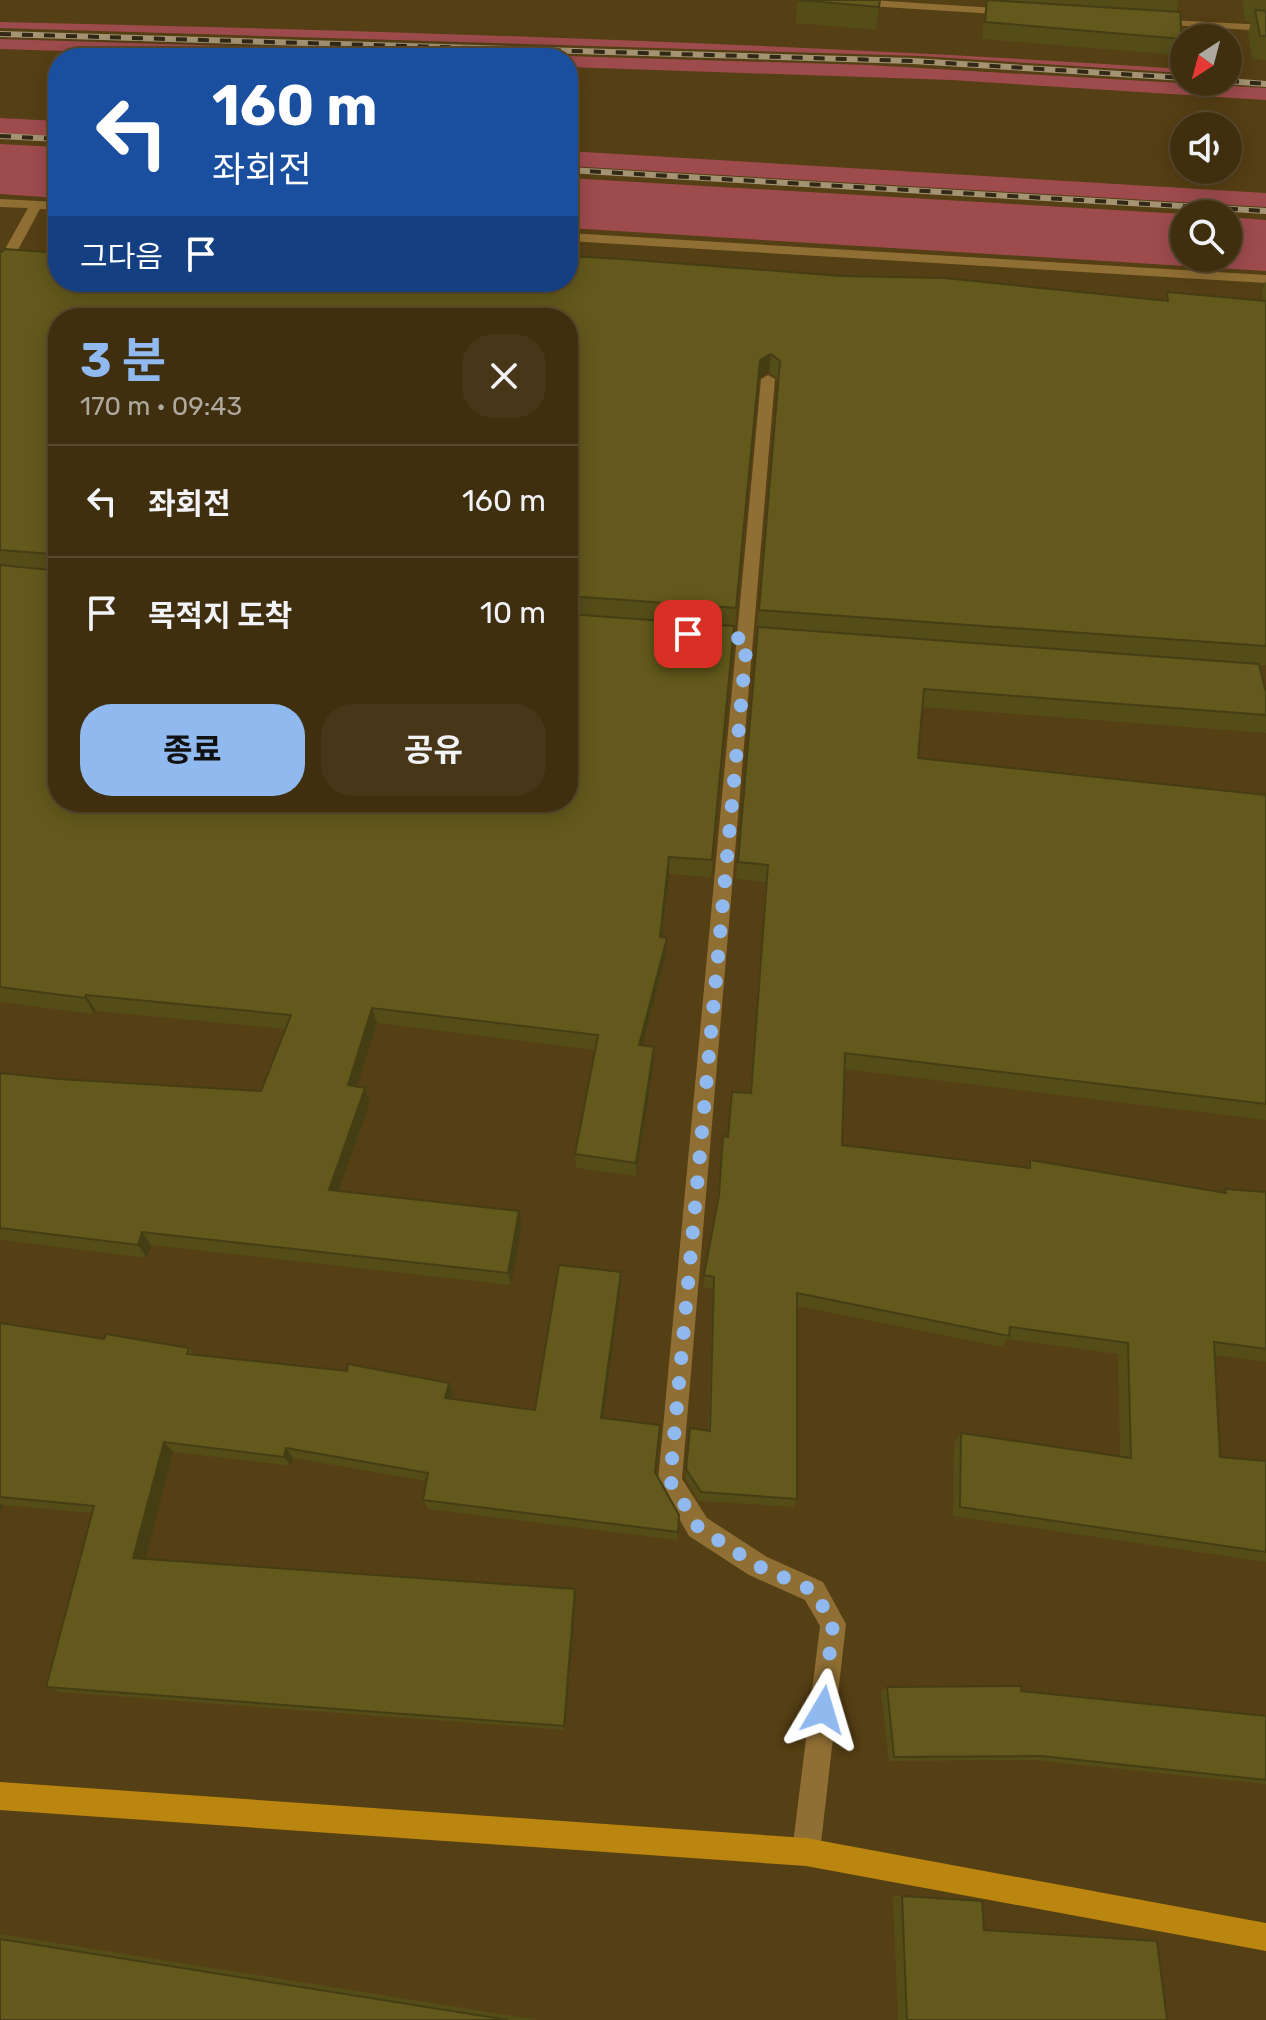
<!DOCTYPE html>
<html lang="ko">
<head>
<meta charset="utf-8">
<style>
  :root { --surface:#402f0f; --page:#473718; --text:#f1f3f6; --muted:#aea99e; --line:#594a2f; --accent:#90b9f0 }
  body { margin:0; font-family:Rubik,"Noto Sans KR",sans-serif; background:var(--page); color:var(--text); height:100vh; display:flex; flex-direction:column; font-size:30px; white-space:nowrap }
  * { box-sizing:border-box; margin:0 }
  p { font-size:26px; color:var(--muted) }
  .icon { flex:none; width:44px; height:44px; fill:none; stroke:currentColor; stroke-width:2; stroke-linecap:round; stroke-linejoin:round }
  .map { position:relative; flex:1; overflow:hidden }
  .details { position:absolute; left:48px; top:308px; width:530px; height:504px; display:flex; flex-direction:column; background:var(--surface); border-radius:32px; box-shadow:0 4px 20px #0003,0 0 0 2px var(--line) }
  .details>* { flex:none }
  .top-card { position:absolute; left:48px; top:48px; width:530px; height:244px; border-radius:32px; box-shadow:0 4px 20px #0003,0 0 0 2px var(--line); background:#1a4fa0; color:#fff; overflow:hidden }
  .needle { width:52px; rotate:216deg }
  .tools { position:absolute; left:1170px; top:24px; display:grid; gap:16px }
  .tools a { display:grid; place-items:center; width:72px; height:72px; border-radius:50%; background:var(--surface); box-shadow:0 4px 20px #0003,0 0 0 2px var(--line); font-size:40px }
  .pin { position:absolute; display:grid; place-items:center; width:68px; height:68px; color:#fff; margin:-34px; border-radius:16px; box-shadow:0 4px 12px #0006 }
  .me { position:absolute; width:88px; margin:-44px; rotate:7deg; stroke-linejoin:round; filter:drop-shadow(0 0 6px #0008) }
  .turn { display:flex; align-items:center; gap:28px; height:168px; padding:0 32px; font-size:36px }
  .turn .icon { width:104px; height:104px; stroke-width:2.5 }
  .turn b { display:block; font-size:56px; line-height:68px }
  .then { display:flex; align-items:center; height:76px; padding:0 32px; background:#0003; gap:16px; font-size:30px }
  .round { display:grid; place-items:center; flex:none; width:84px; height:84px; border-radius:32px; background:var(--page) }
  .head { display:flex; align-items:center; justify-content:space-between; height:136px; padding:0 32px }
  h1 { font-size:48px; font-weight:700; line-height:60px; color:var(--accent) }
  .primary-button { display:flex; gap:16px; margin-top:auto; padding:16px 32px }
  .primary-button a { flex:1; height:92px; border-radius:32px; background:var(--accent); color:#111; font-size:32px; font-weight:700; line-height:92px; text-align:center }
  .primary-button a+a { background:var(--page); color:var(--text) }
  ul { padding:0; list-style:none }
  li { display:flex; align-items:center; gap:24px; height:112px; padding:0 32px; border-top:2px solid var(--line) }
  li div { flex:1 }
  li b { display:block; font-size:30px }
  li em { font-style:normal }
  .map>svg:first-child { display:block }
</style>
</head>
<body>
<div class="map">
<svg width="1266" height="2020" viewBox="0 0 1266 2020">
  <rect width="100%" height="100%" fill="#553f14"/>
  <path fill="#9e4b4d" d="M0 22C395 31 790 43 1184 69V73L921 56 0 28Z
    M0 39 868 65 1266 88V100L951 80 568 67V58H288L0 49Z
    M0 118 58 121V136L0 133Z
    M0 144 58 147V198L0 194Z
    M568 151 1266 193V207L568 166Z
    M568 178 1184 214V258H1228V217L1266 220V271L568 228Z"/>
  <g fill="none" stroke-linecap="round" stroke-linejoin="round">
    <path fill="#906f34" fill-rule="evenodd" d="M815 0H871L1011 9 1016 12 1011 15 820 3Z
      M1150 19 1266 25V31L1154 24 1149 21Z
      M0 199 58 202V210L40 209 7 270 0 274V258L28 208 0 207Z
      M568 233 1266 275V283L568 241Z
      M768 375 775 379 682 1479 707 1518 767 1557 823 1582 846 1624 820 1852 816 1862 806 1866 796 1862 792 1852 820 1626 805 1600 749 1575 689 1536 658 1481 761 379Z"/>
    <path fill="#bb860f" fill-rule="evenodd" d="M0 1782 806 1838 1266 1923V1951L806 1866 0 1810Z"/>
    <defs>
      <path id="rail" d="M0 34 913 61 1184 78
        M1228 81 1266 84
        M0 136 58 139
        M568 170 1266 211"/>
    </defs>
    <use href="#rail" stroke="#a59474" stroke-width="6"/>
    <use href="#rail" stroke="#322816" stroke-width="4" stroke-dasharray="11" stroke-linecap="butt"/>
  </g>
  <path fill="#554d18" fill-rule="evenodd" d="M797 0H880L876 30 796 23Z
    M986 0H1179L1176 12 1182 39 1177 55 982 39Z
    M1242 0H1266V60L1252 59 1248 33 1251 22 1245 21Z
    M0 253 58 282 1164 301 1167 292 1263 301 1262 292 1266 281V665H1260L1265 689 1266 690V733L923 707 918 758 1266 795V1120L844 1069 842 1145 1027 1167 1030 1160 1222 1192 1225 1189 1266 1192V1362L1215 1355 1220 1457 1266 1461V1562L953 1516 954 1443 961 1433 1120 1456 1118 1354 1007 1339 1002 1347 797 1306V1499L794 1507 699 1501 685 1478 690 1428 708 1431 713 1289 703 1287 718 1200 723 1136 727 1137 750 1093 766 882 736 879 778 379 769 372 758 379 711 877 669 874 662 937 666 955 643 1046 654 1047V1062L636 1176 576 1168 575 1154 595 1050 377 1023 357 1087 365 1088 370 1103 339 1192 522 1225 511 1285 151 1245 147 1258 0 1240V1073L59 1079 261 1091 285 1029 96 1011 94 1014 0 1002ZM568 318V802H58Z
    M621 1284 603 1418 656 1472 679 1515 677 1540 428 1509 423 1500 427 1481 293 1458 291 1466 173 1452 146 1559 576 1596 565 1730 59 1692 46 1687 92 1513 3 1505 0 1516V1323L104 1339 189 1348 194 1355 449 1383 453 1393 452 1399 535 1410Z
    M887 1687 1021 1691 1266 1716V1784L1032 1760 889 1761 881 1692Z
    M893 1896H902L984 1930 1167 2020H898Z
    M0 1934 538 2020H0Z"/>
  <path fill="#453e14" d="M771 354 769 372 758 379 734 627 760 360Z
    M669 857V874L660 953V937Z
    M667 938 666 955 639 1060V1045Z
    M86 995 96 1011 94 1014 85 998Z
    M372 1008 377 1023 353 1100 348 1085Z
    M654 1047V1062L636 1176V1163Z
    M365 1088 370 1103 334 1204 329 1190Z
    M519 1211 522 1225 511 1285 508 1273Z
    M142 1232 151 1245 147 1258 138 1245Z
    M621 1272V1284L602 1428 601 1418Z
    M449 1383 453 1393 449 1408 445 1398Z
    M164 1442 173 1452 144 1566 133 1558Z
    M286 1448 293 1458 291 1466 284 1457Z
    M0 1503 3 1505 0 1516Z
    M575 1589 576 1596 565 1730 564 1726Z"/>
  <path fill="#63591c" stroke="#453e14" stroke-width="2" d="M798 0H880L879 7Z
    M987 0 1180 12 1182 39 985 22Z
    M1255 10 1266 11V36H1260Z
    M5 249 58 253V282H568V256L622 259 841 276 944 278 1168 301 1167 292 1266 301V646L759 610 780 361 771 354 760 360 736 608 568 596V318H58V802H568V614L734 626 712 860 669 857 660 937 667 938 639 1045 654 1047 636 1163 575 1154 598 1035 372 1008 348 1085 365 1088 329 1190 519 1211 508 1273 142 1232 138 1245 0 1228V1073L59 1079 261 1091 291 1015 86 995 85 998 0 987V565L50 570 53 567 50 554 0 550V253Z
    M758 627 1259 664 1265 689 1266 690V715L924 689 918 758 1266 795V1104L845 1053 842 1145 1030 1168V1160L1226 1193 1225 1189 1266 1192V1349L1214 1342 1220 1457 1266 1461V1552L960 1507 961 1433 1131 1458 1128 1343 1010 1327 1009 1336 797 1293V1499L701 1492 686 1469 690 1428 710 1431 714 1277 704 1275 719 1195 723 1136 728 1137 732 1092 751 1093 768 865 738 862Z
    M559 1265 621 1272 601 1418 660 1425 655 1472 679 1515 678 1532 423 1500 428 1473 286 1448 284 1457 164 1442 133 1558 575 1589 564 1726 46 1687 94 1506 0 1497V1323L104 1339 106 1334 189 1348 187 1354 347 1371 348 1364 449 1383 445 1398 535 1410Z
    M1021 1686V1691L1266 1716V1780L1041 1756 894 1757 887 1687Z
    M902 1896 982 1901 984 1930 1157 1941 1167 2020H907Z
    M0 1939 508 2020H0Z"/>
  <g fill="none" stroke-linecap="round" stroke-linejoin="round">
    <path stroke="#90b9f0" stroke-width="14" stroke-dasharray="0 25.2" d="M688 634 747 639 670 1481 698 1527 758 1566 814 1591 833 1624 823 1710"/>
  </g>
</svg>
<div class="tools">
<a><svg class="needle" viewBox="-14 -14 28 28"><path d="M0-13l5 13h-10z" fill="#e53935"/><path d="M0 13l5-13h-10z" fill="#aea99e"/></svg></a>
<a><svg class="icon" aria-label="sound" viewBox="0 0 24 24"><path d="M4 9h4l5-4v14l-5-4H4zM17 9q2 3 0 6"/></svg></a>
<a><svg class="icon" aria-label="search" viewBox="0 0 24 24"><circle cx="10" cy="10" r="6"/><path d="M15 15l6 6"/></svg></a>
</div>
<div class="pin" style="left:688px;top:634px;background:#d93025"><svg class="icon" aria-label="arrive" viewBox="0 0 24 24"><path d="M6 21V4h12l-3 4 3 4H6"/></svg></div>
<svg class="me" style="left:823px;top:1710px" viewBox="-20 -20 40 40"><path d="M0-17L14 15 0 8-14 15z" fill="#90b9f0" stroke="#fff" stroke-width="4"/></svg>
<div class="top-card">
<div class="turn"><svg class="icon" aria-label="left" viewBox="0 0 24 24"><path d="M17 20v-9H6M10 6l-5 5 5 5"/></svg><div><b>160 m</b>좌회전</div></div>
<div class="then">그다음<svg class="icon" aria-label="arrive" viewBox="0 0 24 24"><path d="M6 21V4h12l-3 4 3 4H6"/></svg></div>
</div>
<section class="details">
<div class="head"><div><h1>3 분</h1><p>170 m · 09:43</p></div><a class="round"><svg class="icon" aria-label="close" viewBox="0 0 24 24"><path d="M6 6l12 12M18 6L6 18"/></svg></a></div>
<ul>
<li><svg class="icon" aria-label="left" viewBox="0 0 24 24"><path d="M17 20v-9H6M10 6l-5 5 5 5"/></svg><div><b>좌회전</b></div><em>160 m</em></li>
<li><svg class="icon" aria-label="arrive" viewBox="0 0 24 24"><path d="M6 21V4h12l-3 4 3 4H6"/></svg><div><b>목적지 도착</b></div><em>10 m</em></li>
</ul>
<div class="primary-button"><a>종료</a><a>공유</a></div>
</section>
</div>
</body>
</html>
